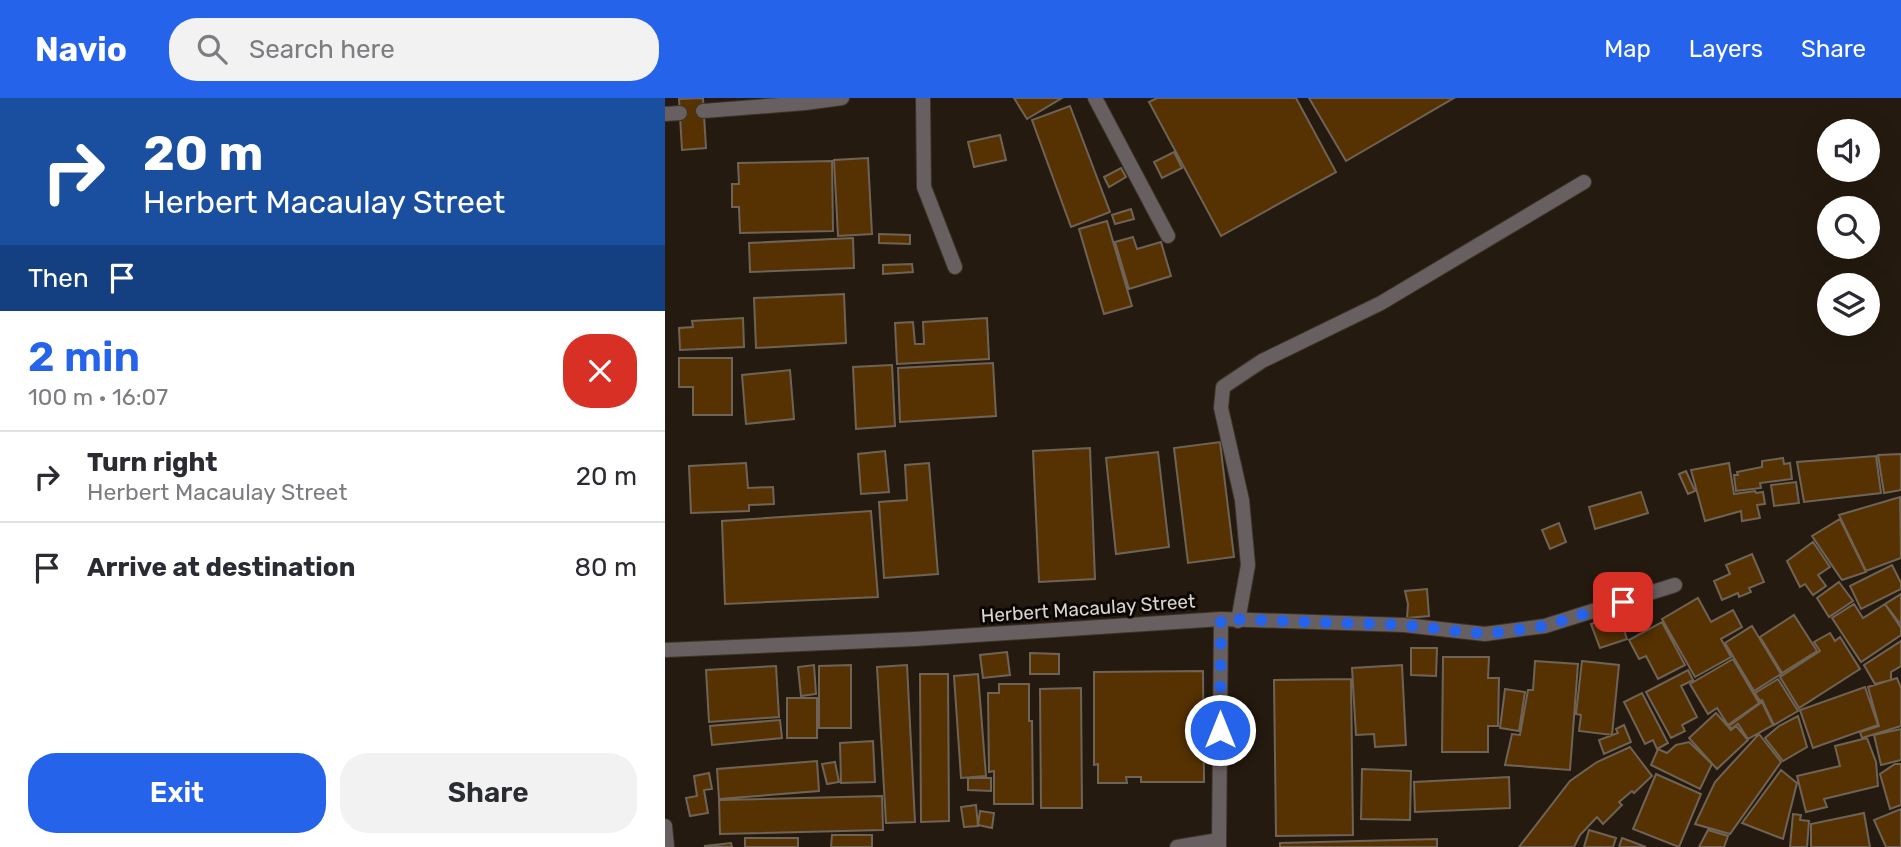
<!DOCTYPE html>
<html lang="en">
<head>
<meta charset="utf-8">
<style>
  :root { --surface:#fff; --page:#f2f2f3; --text:#2b2b33; --muted:#7c7c81; --line:#e1e1e2; --accent:#2563eb }
  body { margin:0; font-family:Rubik,sans-serif; background:var(--page); color:var(--text); height:100vh; display:flex; flex-direction:column; font-size:26px; white-space:nowrap }
  * { box-sizing:border-box; margin:0 }
  p { font-size:23px; color:var(--muted) }
  .icon { flex:none; width:38px; height:38px; fill:none; stroke:currentColor; stroke-width:2; stroke-linecap:round; stroke-linejoin:round }
  .map { position:relative; flex:1; overflow:hidden }
  .sheet { display:flex; flex-direction:column; background:var(--surface); width:665px }
  .sheet>* { flex:none }
  .guide { background:#1a4fa0; color:#fff; overflow:hidden }
  .buttons { position:absolute; left:1152px; top:21px; display:grid; gap:14px }
  .buttons a { display:grid; place-items:center; width:63px; height:63px; border-radius:50%; background:var(--surface); box-shadow:0 7px 28px #0002; font-size:35px }
  .pin { position:absolute; display:grid; place-items:center; width:60px; height:60px; color:#fff; margin:-30px; border-radius:14px; box-shadow:0 4px 10px #0006 }
  .me { position:absolute; width:77px; margin:-38px; rotate:0deg; stroke-linejoin:round; filter:drop-shadow(0 0 5px #0008) }
  .turn { display:flex; align-items:center; gap:24px; height:147px; padding:0 28px; font-size:32px }
  .turn .icon { width:91px; height:91px; stroke-width:2.5 }
  .turn b { display:block; font-size:49px; line-height:60px }
  .then { display:flex; align-items:center; height:66px; padding:0 28px; background:#0003; gap:14px; font-size:26px }
  .round { display:grid; place-items:center; flex:none; width:74px; height:74px; border-radius:28px; background:var(--page) }
  .overview { display:flex; align-items:center; justify-content:space-between; height:119px; padding:0 28px }
  h1 { font-size:42px; font-weight:600; line-height:52px; color:var(--accent) }
  .cta { display:flex; gap:14px; margin-top:auto; padding:14px 28px }
  .cta a { flex:1; height:80px; border-radius:28px; background:var(--accent); color:#fff; font-size:28px; font-weight:600; line-height:80px; text-align:center }
  .cta a+a { background:var(--page); color:var(--text) }
  ul { padding:0; list-style:none }
  li { display:flex; align-items:center; gap:21px; height:91px; padding:0 28px; border-top:2px solid var(--line) }
  li div { flex:1 }
  li b { display:block; font-size:26px }
  li em { font-style:normal }
  header { display:flex; align-items:center; gap:42px; box-sizing:border-box; height:98px; padding:0 35px; background:var(--accent); color:#fff }
  header strong { font-size:33px }
  nav { display:flex; gap:38px; margin-inline-start:auto; font-size:24px }
  .search { width:490px; height:63px; background:var(--page); display:flex; align-items:center; gap:18px; box-sizing:border-box; padding:0 24px; border-radius:28px; color:var(--muted); font-size:26px }
  main { display:flex; flex:1; min-height:0 }
  .map>svg:first-child { display:block }
</style>
</head>
<body>
<header>
<strong>Navio</strong>
<div class="search"><svg class="icon" aria-label="search" viewBox="0 0 24 24"><circle cx="10" cy="10" r="6"/><path d="M15 15l6 6"/></svg>Search here</div>
<nav><a>Map</a><a>Layers</a><a>Share</a></nav>
</header>
<main>
<section class="sheet">
<div class="guide">
<div class="turn"><svg class="icon" aria-label="right" viewBox="0 0 24 24"><path d="M7 20v-9h11M14 6l5 5-5 5"/></svg><div><b>20 m</b>Herbert Macaulay Street</div></div>
<div class="then">Then<svg class="icon" aria-label="arrive" viewBox="0 0 24 24"><path d="M6 21V4h12l-3 4 3 4H6"/></svg></div>
</div>
<div class="overview"><div><h1>2 min</h1><p>100 m · 16:07</p></div><a class="round" style="background:#d93025;color:#fff"><svg class="icon" aria-label="close" viewBox="0 0 24 24"><path d="M6 6l12 12M18 6L6 18"/></svg></a></div>
<ul>
<li><svg class="icon" aria-label="right" viewBox="0 0 24 24"><path d="M7 20v-9h11M14 6l5 5-5 5"/></svg><div><b>Turn right</b><p>Herbert Macaulay Street</p></div><em>20 m</em></li>
<li><svg class="icon" aria-label="arrive" viewBox="0 0 24 24"><path d="M6 21V4h12l-3 4 3 4H6"/></svg><div><b>Arrive at destination</b></div><em>80 m</em></li>
</ul>
<div class="cta"><a>Exit</a><a>Share</a></div>
</section>
<div class="map">
<svg width="1236" height="749" viewBox="0 0 1236 749">
  <rect width="100%" height="100%" fill="#241a0f"/>
  <path fill="#563203" stroke="#6f6356" stroke-width="2" d="M38 0 41 50 17 52 14 1Z
    M349 0H397L362 21Z
    M492 0H631L671 74 556 138 484 4Z
    M644 0H789L681 63Z
    M405 8 445 114 406 129 367 22Z
    M335 37 341 62 309 69 303 44Z
    M509 54 517 70 497 80 489 64Z
    M203 60 207 136 173 138 169 62Z
    M167 63 168 133 75 135 74 109H67V86H74L73 65Z
    M456 70 461 79 444 89 439 79Z
    M466 111 469 121 450 126 447 117Z
    M442 123 467 208 439 216 414 131Z
    M214 136 245 137V146L214 145Z
    M468 139 472 151 496 144 506 178 464 191 450 144Z
    M188 140 189 170 85 174 84 145Z
    M247 166 248 174 218 176V167Z
    M179 196 181 245 91 250 89 200Z
    M78 220 79 249 15 252 14 230 28 229 27 223Z
    M322 220 324 261 232 266 230 225 248 224 250 246H259L258 224Z
    M14 260H67V317H28V289H14Z
    M328 265 331 318 235 324 233 270Z
    M227 267 230 328 191 331 188 269Z
    M125 272 129 321 81 326 77 277Z
    M555 344 569 459 523 465 509 350Z
    M425 350 430 481 374 484 368 353Z
    M220 353 224 394 196 396 193 356Z
    M493 354 504 449 451 456 441 360Z
    M1236 356V392L1219 395 1213 357Z
    M1211 358 1216 395 1139 404 1132 364Z
    M1118 360 1119 366 1125 365 1127 381 1095 385 1096 390 1071 393 1069 377H1073L1072 374 1097 369V363Z
    M81 365 83 390 108 389 109 406 84 407V413L26 415 24 368Z
    M264 365 273 476 219 480 214 404 242 402 240 367Z
    M1064 365 1069 396 1090 393 1091 395 1098 394 1100 406 1092 407 1095 420 1077 423 1076 413 1040 423 1026 372Z
    M1021 373 1030 393 1023 396 1014 376Z
    M1131 384 1134 405 1109 408 1106 387Z
    M976 394 983 415 930 431 924 409Z
    M1235 399 1236 460 1201 473 1174 417Z
    M206 413 213 499 60 506 57 423Z
    M1175 421 1201 474 1177 482 1147 438Z
    M894 425 901 444 885 451 877 432Z
    M1148 444 1165 469 1153 477 1161 488 1148 497 1140 486 1135 489 1122 463Z
    M1087 456 1099 484 1084 490 1086 494 1074 499 1073 495 1057 502 1049 483 1065 476 1061 467Z
    M1227 467 1236 485V491L1196 511 1185 488Z
    M1174 484 1188 503 1164 519 1152 500Z
    M762 491 764 518 742 520 743 506 740 493Z
    M1236 496V527L1220 506Z
    M1033 500 1046 524 1068 512 1077 529 1056 541 1066 559 1030 579 997 521Z
    M1189 506 1198 520 1220 506 1236 530V537L1196 564 1167 520Z
    M954 516 962 541 935 550 926 526Z
    M1129 517 1152 553 1117 575 1095 539Z
    M997 524 1020 567 993 581 981 558 974 561 964 542Z
    M1087 528 1116 576 1089 593 1060 545Z
    M1165 535 1170 543 1175 539 1195 571 1134 610 1115 579 1155 553 1149 544Z
    M1236 543V568L1226 574V582L1210 586 1199 567Z
    M746 550H772L771 578 746 577Z
    M342 554 345 577 318 580 315 557Z
    M365 555 394 556V576H365Z
    M778 559H824L823 580H834L833 628H823V654H777Z
    M1068 561 1094 605 1063 627 1052 610 1043 616 1025 586Z
    M870 563 913 566 905 672 840 667 847 636 855 637 863 592H868Z
    M917 563 954 567 947 637 914 633 916 617 911 616Z
    M149 567 151 596 136 598 133 569Z
    M186 567V630H154V568Z
    M242 567 250 724 221 725 212 569Z
    M737 567 741 647 710 649 709 636 691 637 687 570Z
    M111 568 114 619 44 624 41 572Z
    M1023 572 1028 582 1016 588 1032 619 1017 627 1020 633 1006 640 981 594Z
    M538 573 539 684H476V679H461L462 685H433V666L429 667V574Z
    M255 576H283L284 723 256 724Z
    M313 576 321 678 296 680 289 578Z
    M1232 580 1236 590V628L1197 640 1195 634 1214 628 1203 589Z
    M686 581 688 737 611 738 609 582Z
    M1113 581 1133 613 1109 627 1097 602 1095 603 1090 595Z
    M334 586H364V623H367L368 706H329V673L324 674 323 595H334Z
    M1200 589 1213 627 1148 650 1135 612Z
    M416 590 417 710H376L375 591Z
    M840 591 860 594 854 633 835 630Z
    M977 595 1003 645 992 651 988 642 980 646 959 604Z
    M122 600H152V640H122Z
    M1097 604 1108 627 1083 641 1073 626 1066 631 1064 628Z
    M1051 615 1066 632 1071 628 1083 642 1052 671 1024 640Z
    M1133 618 1142 649 1118 663 1100 640 1114 628Z
    M115 622 117 640 47 647 45 628Z
    M959 627 966 644 939 656 934 642 953 635 951 631Z
    M1236 631V662L1216 667 1209 637Z
    M1094 636 1116 664 1065 736 1030 726 1050 684Z
    M1202 640 1211 664 1213 688 1159 701 1162 709 1141 714 1132 678 1175 668 1170 648Z
    M208 643 210 684 176 685 175 645Z
    M1024 644 1047 666 1035 691 986 667 993 651 1002 655 1011 647Z
    M965 649 987 678 969 695 967 693 954 704 957 707 938 726 932 719 915 737 909 749H854L905 683 932 664Z
    M152 663 154 693 54 701 52 671Z
    M170 664 174 684 162 686 157 666Z
    M1230 666H1236V707L1225 711 1215 676Z
    M697 671 746 673 745 722 696 721Z
    M1116 672 1132 685 1118 741 1077 725Z
    M44 675 47 691 39 692 43 715 25 718 21 700 32 698 29 678Z
    M991 676 1036 696 1014 749 968 731Z
    M844 679 845 710 750 714 749 684Z
    M303 680H326V693L303 692Z
    M217 698 218 732 55 736 54 702Z
    M311 707 313 728 299 729 296 709Z
    M1236 711V749H1221L1209 722Z
    M315 713 329 715 327 730 313 727Z
    M1199 715 1205 749H1146V726Z
    M1128 716 1136 717 1135 722 1144 723 1142 749H1125Z
    M924 732 951 740 948 749H919Z
    M1043 732 1063 738 1059 749H1034Z
    M167 737H207V749H166Z
    M80 740H133V749H80Z
    M957 740 981 749H954Z
    M772 741V749H615V745Z
    M66 745 67 749 39 748Z"/>
  <g fill="none" stroke-linecap="round" stroke-linejoin="round">
    <defs>
      <path id="service" d="M258 0 259 89 290 169
        M430 0 503 138
        M573 523 583 467 577 402 556 310 558 289 597 263 716 205 919 84
        M512 749 554 742"/>
      <path id="minor" d="M38 13 140 5 177 0
        M0 16 15 15
        M0 552 250 541 556 521 739 527 820 536 880 528 1010 487
        M0 728 2 749
        M554 749 556 521"/>
    </defs>
    <use href="#service" stroke="#3e342a" stroke-width="16"/>
    <use href="#minor" stroke="#3e342a" stroke-width="16"/>
    <use href="#service" stroke="#685f60" stroke-width="14"/>
    <use href="#minor" stroke="#685f60" stroke-width="14"/>
  </g>
  <g fill="none" stroke-linecap="round" stroke-linejoin="round">
    <path stroke="#2563eb" stroke-width="12" stroke-dasharray="0 21.6" d="M555 632 556 521 739 527 820 536 880 528 958 504"/>
  </g>
  <g text-anchor="middle" stroke-width="6" stroke-linejoin="round" paint-order="stroke">
    <g font-size="19" fill="#dcd5ce" stroke="#0a0603">
      <text transform="translate(423 510) rotate(-4)" y="7">Herbert Macaulay Street</text>
    </g>
  </g>
</svg>
<div class="buttons">
<a><svg class="icon" aria-label="sound" viewBox="0 0 24 24"><path d="M4 9h4l5-4v14l-5-4H4zM17 9q2 3 0 6"/></svg></a>
<a><svg class="icon" aria-label="search" viewBox="0 0 24 24"><circle cx="10" cy="10" r="6"/><path d="M15 15l6 6"/></svg></a>
<a><svg class="icon" aria-label="layers" viewBox="0 0 24 24"><path d="M12 4l9 5-9 5-9-5zM3 14l9 5 9-5"/></svg></a>
</div>
<div class="pin" style="left:958px;top:504px;background:#d93025"><svg class="icon" aria-label="arrive" viewBox="0 0 24 24"><path d="M6 21V4h12l-3 4 3 4H6"/></svg></div>
<svg class="me" style="left:555px;top:632px" viewBox="-20 -20 40 40"><circle r="17" fill="#2563eb" stroke="#fff" stroke-width="3"/><path d="M0-11L8 9 0 5-8 9z" fill="#fff"/></svg>
</div>
</main>
</body>
</html>
